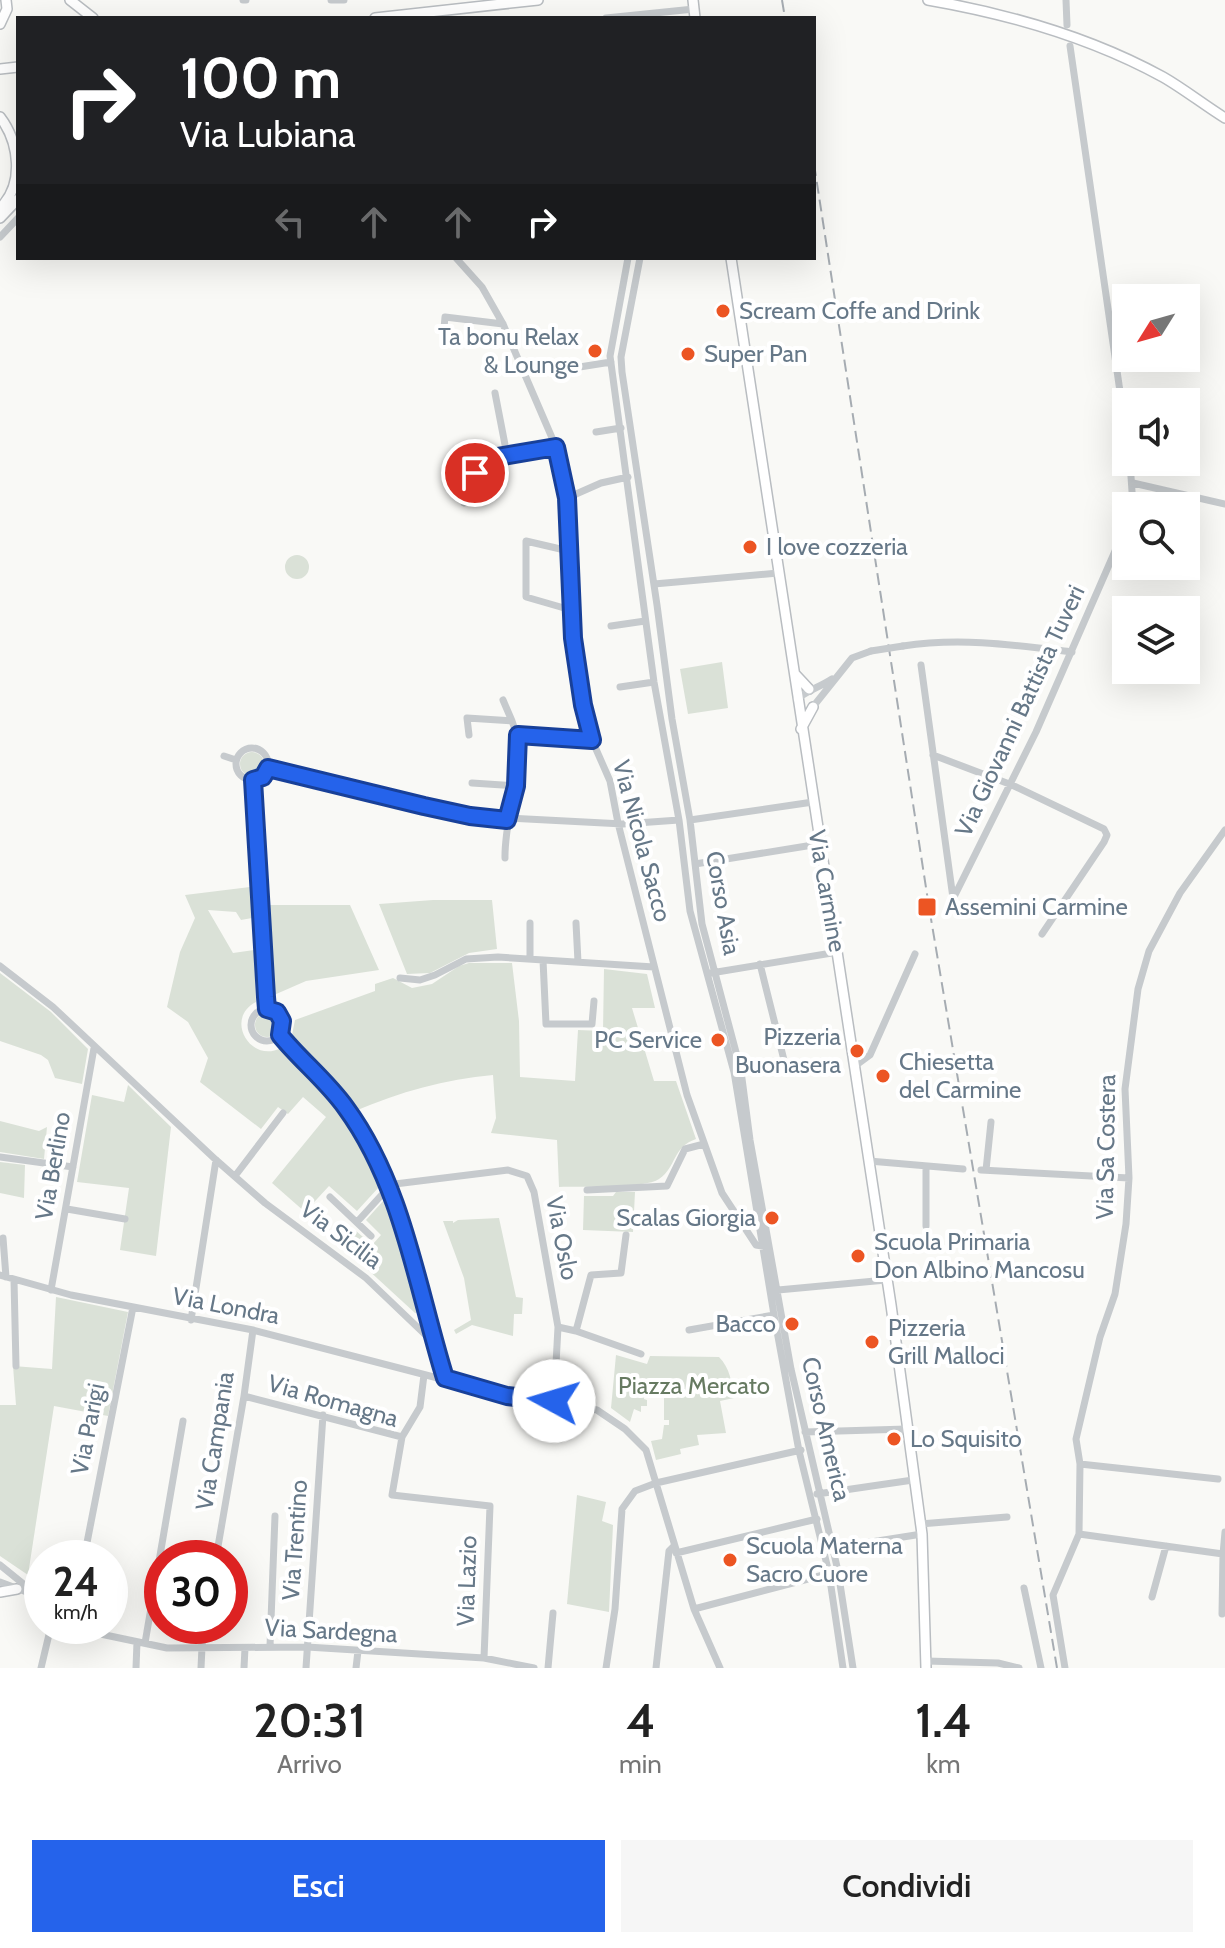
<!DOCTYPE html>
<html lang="it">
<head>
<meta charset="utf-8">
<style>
  :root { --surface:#fff; --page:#f6f6f6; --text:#222; --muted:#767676; --accent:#2563eb }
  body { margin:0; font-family:Cabin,sans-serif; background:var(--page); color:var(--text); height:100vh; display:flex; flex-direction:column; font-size:30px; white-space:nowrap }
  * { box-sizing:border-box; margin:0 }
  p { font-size:26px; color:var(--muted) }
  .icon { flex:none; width:44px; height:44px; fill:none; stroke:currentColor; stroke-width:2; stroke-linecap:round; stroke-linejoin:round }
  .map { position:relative; height:1668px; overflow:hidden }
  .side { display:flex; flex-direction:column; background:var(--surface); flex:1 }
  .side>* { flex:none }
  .banner { position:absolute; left:16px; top:16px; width:800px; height:244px; border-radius:0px; box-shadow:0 8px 32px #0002; background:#202124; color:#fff; overflow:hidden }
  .needle { width:52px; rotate:233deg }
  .controls { position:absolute; left:1112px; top:284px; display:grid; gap:16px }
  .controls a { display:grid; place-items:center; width:88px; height:88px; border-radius:0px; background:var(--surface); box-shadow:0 8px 32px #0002; font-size:40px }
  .speed { position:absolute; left:24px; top:1540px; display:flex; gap:16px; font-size:40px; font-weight:700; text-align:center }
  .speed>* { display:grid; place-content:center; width:104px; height:104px; border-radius:50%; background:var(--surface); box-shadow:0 8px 32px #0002; line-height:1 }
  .speed small { font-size:20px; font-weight:400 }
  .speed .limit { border:12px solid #d22; background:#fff; color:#111 }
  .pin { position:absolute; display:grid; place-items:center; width:68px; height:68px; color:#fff; margin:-34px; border:4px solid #fff; border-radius:50%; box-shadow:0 2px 8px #0007 }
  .me { position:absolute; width:88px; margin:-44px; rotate:276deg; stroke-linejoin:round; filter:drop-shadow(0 0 6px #0008) }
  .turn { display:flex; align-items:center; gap:28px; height:168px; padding:0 32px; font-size:36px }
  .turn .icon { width:104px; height:104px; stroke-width:2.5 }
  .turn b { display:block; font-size:56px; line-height:68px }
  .lanes { display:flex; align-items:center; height:76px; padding:0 32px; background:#0003; justify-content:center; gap:40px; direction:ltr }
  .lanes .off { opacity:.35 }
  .eta { display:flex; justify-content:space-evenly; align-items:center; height:136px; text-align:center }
  .eta b { font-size:48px; font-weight:600; line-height:56px }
  .cta { display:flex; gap:16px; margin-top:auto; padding:16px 32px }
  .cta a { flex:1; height:92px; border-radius:0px; background:var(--accent); color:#fff; font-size:32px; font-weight:600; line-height:92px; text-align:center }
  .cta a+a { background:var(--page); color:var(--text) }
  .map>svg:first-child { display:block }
</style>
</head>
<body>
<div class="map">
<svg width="1225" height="1668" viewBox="0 0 1225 1668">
  <rect width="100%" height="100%" fill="#f9f9f6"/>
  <path fill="#dae1d7" d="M285 567a12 12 0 1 1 24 0a12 12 0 1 1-24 0Z
    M722 662 728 708 688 714 680 669Z
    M240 764a12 12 0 1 1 24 0a12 12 0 1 1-24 0Z
    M250 887 252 918 241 920 236 912 208 910 233 953 254 950 256 1002C224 1018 250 1064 281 1048L288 1054C302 1069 318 1084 332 1099 353 1125 366 1157 379 1187L357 1211 329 1186 305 1212 272 1183 326 1117 303 1097 288 1114 278 1107 261 1129 200 1082 208 1058 188 1022 167 1007 180 952 195 918 185 895Z
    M433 900H492L497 949 469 953 430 973 407 974 379 904Z
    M270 905H350L379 970 306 981 274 995Z
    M469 963H512L519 1021 520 1077 575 1081 578 1030 603 1031 604 969 647 974 655 1008H632L654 1081H676L696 1139C672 1147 677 1167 659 1179 645 1189 579 1186 559 1187L557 1140 491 1133 496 1118 493 1075C445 1079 400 1092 355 1111L291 1040 295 1020 375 991V984L393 978 412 988 432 984 459 966Z
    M0 973 51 1012 88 1049 82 1084 55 1078 48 1060 41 1055 0 1041Z
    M255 1025a12 12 0 1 1 24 0a12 12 0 1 1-24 0Z
    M128 1085 171 1127 156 1256 120 1250 129 1188 77 1182 92 1095 124 1102Z
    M0 1121 39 1131 47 1127 44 1159 0 1152Z
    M0 1162 25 1165 24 1198 0 1193Z
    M616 1192H635L633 1232 583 1230 584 1196H613Z
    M384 1200 404 1251 419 1312 415 1313 341 1245 355 1230 372 1245 381 1235 366 1220Z
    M499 1218 516 1297 523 1298 522 1314H514L513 1336 472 1325 456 1334 454 1330 471 1320 464 1278 443 1221H453V1223L458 1220Z
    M56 1297 128 1312 108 1416 54 1406 28 1575 0 1556V1405H16L13 1366 52 1369Z
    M616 1355 647 1364 650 1356 719 1357C730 1368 732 1383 734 1398L720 1401 726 1433 697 1435 699 1445 680 1449 681 1454 656 1460 651 1441 662 1439 664 1425H669V1420H664V1385L645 1384 644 1399 647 1400V1406H641V1412L634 1409 630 1422 611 1408Z
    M577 1495 606 1502 602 1521 613 1525 609 1612 567 1604Z"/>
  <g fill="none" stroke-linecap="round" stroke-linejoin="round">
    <defs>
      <path id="major" d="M70 0 93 18
        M693 0 695 18
        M928 0C1009 14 1090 37 1163 77 1184 89 1204 105 1225 118
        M375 18 538 0
        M0 24 7 9 6 0
        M0 69 18 67
        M0 117C19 142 25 184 0 208
        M0 218 18 199
        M731 258 891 1305 922 1534 926 1668
        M795 674 809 689
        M801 729 813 707
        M0 1592 17 1589"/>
    </defs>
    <use href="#major" stroke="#b9bdc1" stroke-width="12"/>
    <path stroke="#c6cacd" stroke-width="7" d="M243 0H246
      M331 0H344
      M1066 0 1067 25
      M606 18 694 9
      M1070 46 1126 433
      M0 237 18 218
      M456 258 482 287 503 324 556 447 567 498 573 638 583 705 592 740 610 781 618 823 687 1095 722 1193 756 1245 767 1247
      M628 258 610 356 654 682 679 820 690 911 734 1072 774 1315 799 1451 829 1573 843 1668
      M640 258 621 357 622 372 657 605 672 719 690 820 702 924 741 1071 750 1140 791 1369 838 1571 853 1668
      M444 328 445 317 503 324
      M567 369 611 362
      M495 393 507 455
      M596 432 621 428
      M1130 462 1133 506
      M1133 483 1225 504
      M567 498 601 483 628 477
      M464 503C481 446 505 456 556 447
      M569 551 526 541V597L571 610
      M654 584 778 573
      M611 626 645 621
      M903 646C960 637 1015 645 1072 652
      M921 665 953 898
      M620 687 654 682
      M797 699C808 690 820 687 832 679
      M503 700 512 721
      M812 708 852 658 871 651
      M469 735 467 718 512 721C528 759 504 815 505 858
      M518 735 592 740
      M236 764a16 16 0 1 1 32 0a16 16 0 1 1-32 0Z
      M933 755 1012 785 1104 829 1107 835 1104 842 1042 934
      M224 756 236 760
      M268 768 470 816 623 824 679 820
      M253 780 267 1009
      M472 783 516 786
      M690 820 813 802
      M695 864 819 844
      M947 911 1036 732 1126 526
      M530 923V958
      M576 923 578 962
      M543 960 546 1024H592L594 1001
      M0 966 53 1007 216 1160 265 1203 366 1278 434 1343
      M711 973 838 952
      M400 978 420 980 435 975 466 959 498 957 654 967
      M251 1025a16 16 0 1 1 32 0a16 16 0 1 1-32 0Z
      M280 1035C300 1060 327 1081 346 1108 403 1186 418 1288 445 1378
      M855 1066 870 1055 915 954
      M737 1072 786 1068 760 964
      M0 1157 73 1167
      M869 1161 963 1169
      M926 1166V1226
      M981 1170 1129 1178
      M986 1170 991 1122
      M235 1176 283 1113
      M387 1185 508 1170 527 1176 534 1192 558 1327 554 1401
      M587 1190 667 1186 685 1149 704 1144
      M330 1197 371 1236
      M67 1209 125 1219
      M357 1222 388 1188
      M3 1238 6 1277
      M0 1275 71 1295 253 1330 507 1396 554 1401 597 1410 625 1429 646 1450 694 1609 720 1668
      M14 1280 16 1366
      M51 1290 94 1048
      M778 1290 886 1280
      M191 1320 216 1160
      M558 1327 576 1331 641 1354
      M689 1330 774 1315
      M576 1331 591 1275 621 1273 626 1235
      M424 1375 420 1407 402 1437 392 1495 490 1506 484 1658
      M244 1396 402 1437
      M805 1432 907 1429
      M1080 1464 1218 1479
      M817 1494 913 1480
      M920 1524 1007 1517
      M1079 1534 1223 1554 1222 1614
      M833 1548 922 1534
      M676 1553 817 1519
      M1223 1554 1225 1532
      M84 1558 133 1307
      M216 1558 244 1396 253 1330
      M0 1565 42 1599
      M0 1582 32 1594
      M1024 1588 1041 1668
      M1152 1597 1166 1546
      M694 1609 831 1573
      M82 1626 91 1632 167 1648 307 1647 484 1658 534 1668
      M145 1643 183 1421
      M270 1646 275 1516
      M926 1661 998 1663 1019 1668
      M41 1668 51 1626
      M136 1668 137 1642
      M201 1668 203 1626
      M244 1668 245 1648
      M306 1668 323 1415
      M356 1668 358 1651
      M548 1668 553 1613
      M606 1668 615 1609 622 1509 635 1491 656 1483 801 1450
      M656 1668 669 1551 674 1546
      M1065 1668 1053 1595 1079 1534 1080 1464 1076 1439 1100 1337 1115 1294 1126 1224 1129 1178 1125 1089 1138 989 1149 951 1180 893 1225 830"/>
    <use href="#major" stroke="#fff" stroke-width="9"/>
    <path stroke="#a6acb2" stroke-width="2" stroke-dasharray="12 6" stroke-linecap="butt" d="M782 0 785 18
      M814 164 929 907 1057 1668"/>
    <path stroke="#c6cacd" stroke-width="7" d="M871 651 903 646"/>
  </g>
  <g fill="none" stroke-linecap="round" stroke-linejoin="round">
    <defs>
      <path id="route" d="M475 473 491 458 556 447 567 498 573 638 583 705 592 740 518 735 516 786 507 820 470 816 424 806 268 768 263 777 253 780 266 997 267 1009 277 1012 282 1021 280 1035C300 1060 327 1081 346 1108 403 1186 417 1288 445 1378L507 1396 554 1401"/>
    </defs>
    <use href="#route" stroke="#184099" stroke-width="20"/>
    <use href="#route" stroke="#2563eb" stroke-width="14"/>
  </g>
  <g fill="#ec5523" stroke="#fff" stroke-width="3">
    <circle cx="723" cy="311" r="8"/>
    <circle cx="595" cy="351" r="8"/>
    <circle cx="688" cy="354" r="8"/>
    <circle cx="750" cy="547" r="8"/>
    <rect x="917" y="897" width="20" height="20" rx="4"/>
    <circle cx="718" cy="1040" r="8"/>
    <circle cx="857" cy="1051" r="8"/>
    <circle cx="883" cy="1076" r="8"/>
    <circle cx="772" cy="1218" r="8"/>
    <circle cx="858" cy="1256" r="8"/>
    <circle cx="792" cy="1324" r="8"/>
    <circle cx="872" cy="1342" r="8"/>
    <circle cx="894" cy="1439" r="8"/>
    <circle cx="730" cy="1560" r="8"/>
  </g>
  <g text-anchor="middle" stroke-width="8" stroke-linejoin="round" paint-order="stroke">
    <g font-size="24" fill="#667888" stroke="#fff" text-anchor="start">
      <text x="739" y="319">Scream Coffe and Drink</text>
      <text x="579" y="345" text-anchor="end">Ta bonu Relax<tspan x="579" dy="28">&amp; Lounge</tspan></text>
      <text x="704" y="362">Super Pan</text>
      <text x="766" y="555">I love cozzeria</text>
      <text x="945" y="915">Assemini Carmine</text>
      <text x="841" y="1045" text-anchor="end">Pizzeria<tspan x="841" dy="28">Buonasera</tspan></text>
      <text x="702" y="1048" text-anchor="end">PC Service</text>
      <text x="899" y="1070">Chiesetta<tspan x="899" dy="28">del Carmine</tspan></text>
      <text x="756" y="1226" text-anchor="end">Scalas Giorgia</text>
      <text x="874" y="1250">Scuola Primaria<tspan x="874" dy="28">Don Albino Mancosu</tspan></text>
      <text x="776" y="1332" text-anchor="end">Bacco</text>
      <text x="888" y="1336">Pizzeria<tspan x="888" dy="28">Grill Malloci</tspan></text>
      <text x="910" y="1447">Lo Squisito</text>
      <text x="746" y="1554">Scuola Materna<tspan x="746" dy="28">Sacro Cuore</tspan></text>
    </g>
    <g font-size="24" fill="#667888" stroke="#fff">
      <text transform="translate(1020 711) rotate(-65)" y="8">Via Giovanni Battista Tuveri</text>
      <text transform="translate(642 841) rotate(75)" y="8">Via Nicola Sacco</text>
      <text transform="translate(827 891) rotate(80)" y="8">Via Carmine</text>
      <text transform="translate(723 903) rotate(80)" y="8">Corso Asia</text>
      <text transform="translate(1106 1147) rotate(-89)" y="8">Via Sa Costera</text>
      <text transform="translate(53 1166) rotate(-80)" y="8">Via Berlino</text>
      <text transform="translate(341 1235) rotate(37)" y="8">Via Sicilia</text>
      <text transform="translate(562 1238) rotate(79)" y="8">Via Oslo</text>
      <text transform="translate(226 1306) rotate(11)" y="8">Via Londra</text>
      <text transform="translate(333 1401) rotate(16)" y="8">Via Romagna</text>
      <text transform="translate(88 1429) rotate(-79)" y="8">Via Parigi</text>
      <text transform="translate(826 1429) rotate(77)" y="8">Corso America</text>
      <text transform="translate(215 1441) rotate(-81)" y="8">Via Campania</text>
      <text transform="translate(295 1540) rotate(-86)" y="8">Via Trentino</text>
      <text transform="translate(467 1581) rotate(-88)" y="8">Via Lazio</text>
      <text transform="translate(331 1631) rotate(3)" y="8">Via Sardegna</text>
    </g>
    <g font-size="24" fill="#667a61" stroke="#fff">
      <text x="694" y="1394">Piazza Mercato</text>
    </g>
  </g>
</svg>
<div class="controls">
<a><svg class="needle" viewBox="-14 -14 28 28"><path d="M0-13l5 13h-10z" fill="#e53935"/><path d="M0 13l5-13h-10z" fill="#767676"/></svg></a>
<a><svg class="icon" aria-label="sound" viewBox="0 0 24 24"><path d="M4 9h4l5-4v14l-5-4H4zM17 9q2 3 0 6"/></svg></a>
<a><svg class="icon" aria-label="search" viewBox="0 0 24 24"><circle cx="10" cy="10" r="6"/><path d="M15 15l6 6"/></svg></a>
<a><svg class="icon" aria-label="layers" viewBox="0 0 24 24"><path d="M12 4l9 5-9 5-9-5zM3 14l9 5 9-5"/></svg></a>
</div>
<div class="speed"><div>24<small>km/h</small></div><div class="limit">30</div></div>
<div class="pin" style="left:475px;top:473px;background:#d93025"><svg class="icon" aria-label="arrive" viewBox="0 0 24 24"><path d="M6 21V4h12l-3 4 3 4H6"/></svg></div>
<svg class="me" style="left:554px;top:1401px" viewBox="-20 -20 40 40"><circle r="19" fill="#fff"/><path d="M0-13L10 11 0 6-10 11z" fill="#2563eb"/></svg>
<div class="banner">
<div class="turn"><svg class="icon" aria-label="right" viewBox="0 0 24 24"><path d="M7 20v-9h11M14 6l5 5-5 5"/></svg><div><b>100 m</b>Via Lubiana</div></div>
<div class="lanes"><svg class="icon off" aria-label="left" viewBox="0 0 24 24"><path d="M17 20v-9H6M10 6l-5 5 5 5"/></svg><svg class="icon off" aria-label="ahead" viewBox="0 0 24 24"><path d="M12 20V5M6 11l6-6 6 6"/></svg><svg class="icon off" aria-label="ahead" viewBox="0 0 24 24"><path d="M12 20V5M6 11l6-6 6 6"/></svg><svg class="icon" aria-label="right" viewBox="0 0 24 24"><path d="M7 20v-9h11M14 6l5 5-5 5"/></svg></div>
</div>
</div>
<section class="side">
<div class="eta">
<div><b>20:31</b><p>Arrivo</p></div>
<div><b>4</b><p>min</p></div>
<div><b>1.4</b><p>km</p></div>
</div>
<div class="cta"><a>Esci</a><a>Condividi</a></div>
</section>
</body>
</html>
